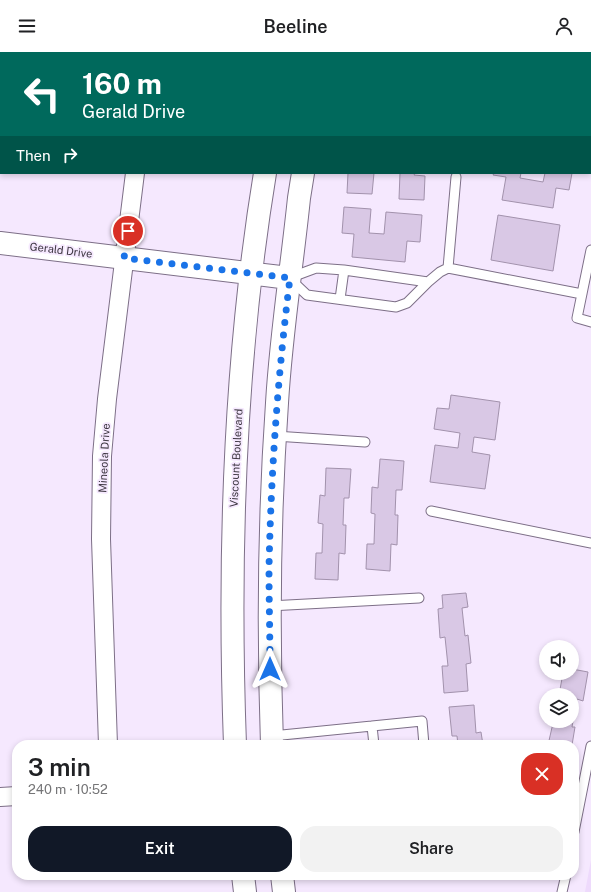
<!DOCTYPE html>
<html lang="en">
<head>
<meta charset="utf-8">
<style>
  :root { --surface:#fff; --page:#f2f2f2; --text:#202124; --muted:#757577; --accent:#111827 }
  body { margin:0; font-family:"Public Sans",sans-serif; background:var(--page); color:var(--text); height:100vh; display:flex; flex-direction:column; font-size:15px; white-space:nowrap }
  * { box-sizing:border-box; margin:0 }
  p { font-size:13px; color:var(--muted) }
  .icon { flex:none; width:22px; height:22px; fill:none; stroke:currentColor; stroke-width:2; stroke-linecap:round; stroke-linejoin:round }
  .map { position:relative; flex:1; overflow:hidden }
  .panel { position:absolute; left:12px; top:688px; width:567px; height:140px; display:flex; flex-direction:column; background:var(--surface); border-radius:16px; box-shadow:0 2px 6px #0003 }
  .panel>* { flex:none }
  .banner { position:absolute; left:0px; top:0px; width:591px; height:122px; box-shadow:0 2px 6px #0003; background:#00695c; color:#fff; overflow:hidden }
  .tools { position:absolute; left:539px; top:588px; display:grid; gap:8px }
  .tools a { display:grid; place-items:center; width:40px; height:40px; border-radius:50%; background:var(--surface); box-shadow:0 2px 6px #0003; font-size:20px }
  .pin { position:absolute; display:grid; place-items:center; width:34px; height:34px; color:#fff; margin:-17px; border:2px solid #fff; border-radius:50%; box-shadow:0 1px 4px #0007 }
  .me { position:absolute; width:44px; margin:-22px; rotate:0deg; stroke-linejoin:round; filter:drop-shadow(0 0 3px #0008) }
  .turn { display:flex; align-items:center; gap:14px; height:84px; padding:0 16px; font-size:18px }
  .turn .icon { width:52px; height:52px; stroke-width:2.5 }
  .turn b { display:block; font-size:28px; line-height:34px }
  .then { display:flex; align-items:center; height:38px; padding:0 16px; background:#0003; gap:8px; font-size:15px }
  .round { display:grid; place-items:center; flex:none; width:42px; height:42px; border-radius:16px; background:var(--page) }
  .overview { display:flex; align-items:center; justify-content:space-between; height:68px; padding:0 16px }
  h1 { font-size:24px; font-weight:600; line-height:30px }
  .action { display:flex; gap:8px; margin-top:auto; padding:8px 16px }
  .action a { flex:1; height:46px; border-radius:16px; background:var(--accent); color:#fff; font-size:16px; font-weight:600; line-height:46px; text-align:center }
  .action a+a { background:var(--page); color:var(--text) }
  header { display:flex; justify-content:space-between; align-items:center; height:52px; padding:0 16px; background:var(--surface); font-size:18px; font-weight:600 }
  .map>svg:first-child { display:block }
</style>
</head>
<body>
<header><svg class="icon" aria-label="menu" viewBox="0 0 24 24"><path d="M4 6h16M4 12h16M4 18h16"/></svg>Beeline<svg class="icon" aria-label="person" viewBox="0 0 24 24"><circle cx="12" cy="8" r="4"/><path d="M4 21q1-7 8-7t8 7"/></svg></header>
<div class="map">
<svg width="591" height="840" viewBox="0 0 591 840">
  <rect width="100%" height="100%" fill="#f5e8fe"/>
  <path fill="#eedafc" d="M591 808V840H585Z"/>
  <path fill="#d9c8e5" stroke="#a292ac" d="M374 0H418L374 1Z
    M348 121H374L372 142 347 141Z
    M400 121H415L414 123 425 124 424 148 399 147Z
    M494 121H521L520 126 543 130 545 121H572L569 138 556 136 553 156 502 148 506 125 493 123Z
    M344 155 371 157 369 181 384 182 386 160 422 163 420 190 407 189 405 210 352 205 354 182 342 181Z
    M498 163 560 173 553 219 491 208Z
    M451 343 500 350 495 388 474 385 472 400 490 403 485 437 430 430 435 393 458 396 460 381 434 377 437 356 449 357Z
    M380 407 404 409 402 438H396L395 463H398L397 493 391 492 390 519 366 517 367 492H374L375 462 371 461 372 435 378 436Z
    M326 416 351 417 349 446H344L343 473H346L345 502 339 501 338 528 315 527 316 501H322L323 472 318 471 320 443 325 444Z
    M466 541 468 555 462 556 465 584 468 583 471 611 466 612 468 639 444 641 442 614H448L445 585 440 586 438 557 443 556 442 543Z
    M572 617 588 620 583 649 577 647 572 675H575L572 693H548L553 671 548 669H572V643H553L554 641 559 643 563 621H572Z
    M474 653 476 681 481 680 483 693H458L457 684H452L449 655Z"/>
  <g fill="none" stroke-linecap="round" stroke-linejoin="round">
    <defs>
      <path id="lane" d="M590 21H591
        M591 198 577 266 591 270
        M448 216 456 125
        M428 230 344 218 316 216 289 226 307 243 396 255 407 251 428 230 440 220 448 216 582 242
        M340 247 344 218
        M275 384 365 390
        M431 459 591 491
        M269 554 419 546
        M372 674 374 693
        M272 684 422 669 424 693
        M574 780 591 694
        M562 840 566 823"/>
      <path id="street" d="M153 1V0
        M108 693 101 487 102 404 107 347 135 121
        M0 745 17 744"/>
      <path id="secondary" d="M287 1V0
        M325 1 326 0
        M0 191 289 226
        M235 693C228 502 234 310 265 121
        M272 693C268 579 269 465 277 351 281 282 292 214 299 146L303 121
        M243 823 245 840
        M282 823 284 840"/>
    </defs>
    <use href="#lane" stroke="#7d6f87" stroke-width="11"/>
    <use href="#street" stroke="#7d6f87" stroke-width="20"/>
    <use href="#secondary" stroke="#7d6f87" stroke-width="24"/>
    <use href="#lane" stroke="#fff" stroke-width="9"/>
    <use href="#street" stroke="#fff" stroke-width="18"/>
    <use href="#secondary" stroke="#fff" stroke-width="22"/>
  </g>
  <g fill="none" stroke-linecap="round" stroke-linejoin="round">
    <path stroke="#1a73e8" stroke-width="7" stroke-dasharray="0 12.6" d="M128 179 124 206 290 226C278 322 271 419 269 516 269 550 270 583 270 617"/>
  </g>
  <g text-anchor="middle" stroke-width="3.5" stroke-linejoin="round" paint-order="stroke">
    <g font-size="11" fill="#3d3641" stroke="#f5e8fe">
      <text transform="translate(61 198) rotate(7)" y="4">Gerald Drive</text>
      <text transform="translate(104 406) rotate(-87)" y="4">Mineola Drive</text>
      <text transform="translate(236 406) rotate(-87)" y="4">Viscount Boulevard</text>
    </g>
  </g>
</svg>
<div class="tools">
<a><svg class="icon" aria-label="sound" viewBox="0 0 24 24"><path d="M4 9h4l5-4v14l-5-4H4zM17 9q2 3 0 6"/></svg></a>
<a><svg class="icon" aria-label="layers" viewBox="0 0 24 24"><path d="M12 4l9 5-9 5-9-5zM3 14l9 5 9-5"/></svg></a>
</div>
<div class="pin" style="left:128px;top:179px;background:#d93025"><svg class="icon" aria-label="arrive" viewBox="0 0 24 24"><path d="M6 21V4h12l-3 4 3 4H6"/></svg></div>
<svg class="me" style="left:270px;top:617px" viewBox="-20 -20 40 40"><path d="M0-17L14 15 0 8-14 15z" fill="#1a73e8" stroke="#fff" stroke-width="4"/></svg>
<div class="banner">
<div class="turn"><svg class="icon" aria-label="left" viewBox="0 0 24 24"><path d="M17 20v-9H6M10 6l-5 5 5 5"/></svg><div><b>160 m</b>Gerald Drive</div></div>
<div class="then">Then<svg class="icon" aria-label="right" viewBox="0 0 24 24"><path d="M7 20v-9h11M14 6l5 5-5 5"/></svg></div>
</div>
<section class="panel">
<div class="overview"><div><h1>3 min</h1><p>240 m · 10:52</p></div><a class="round" style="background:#d93025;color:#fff"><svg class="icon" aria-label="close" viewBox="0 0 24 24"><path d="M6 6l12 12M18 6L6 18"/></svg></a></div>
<div class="action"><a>Exit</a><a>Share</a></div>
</section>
</div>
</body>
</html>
